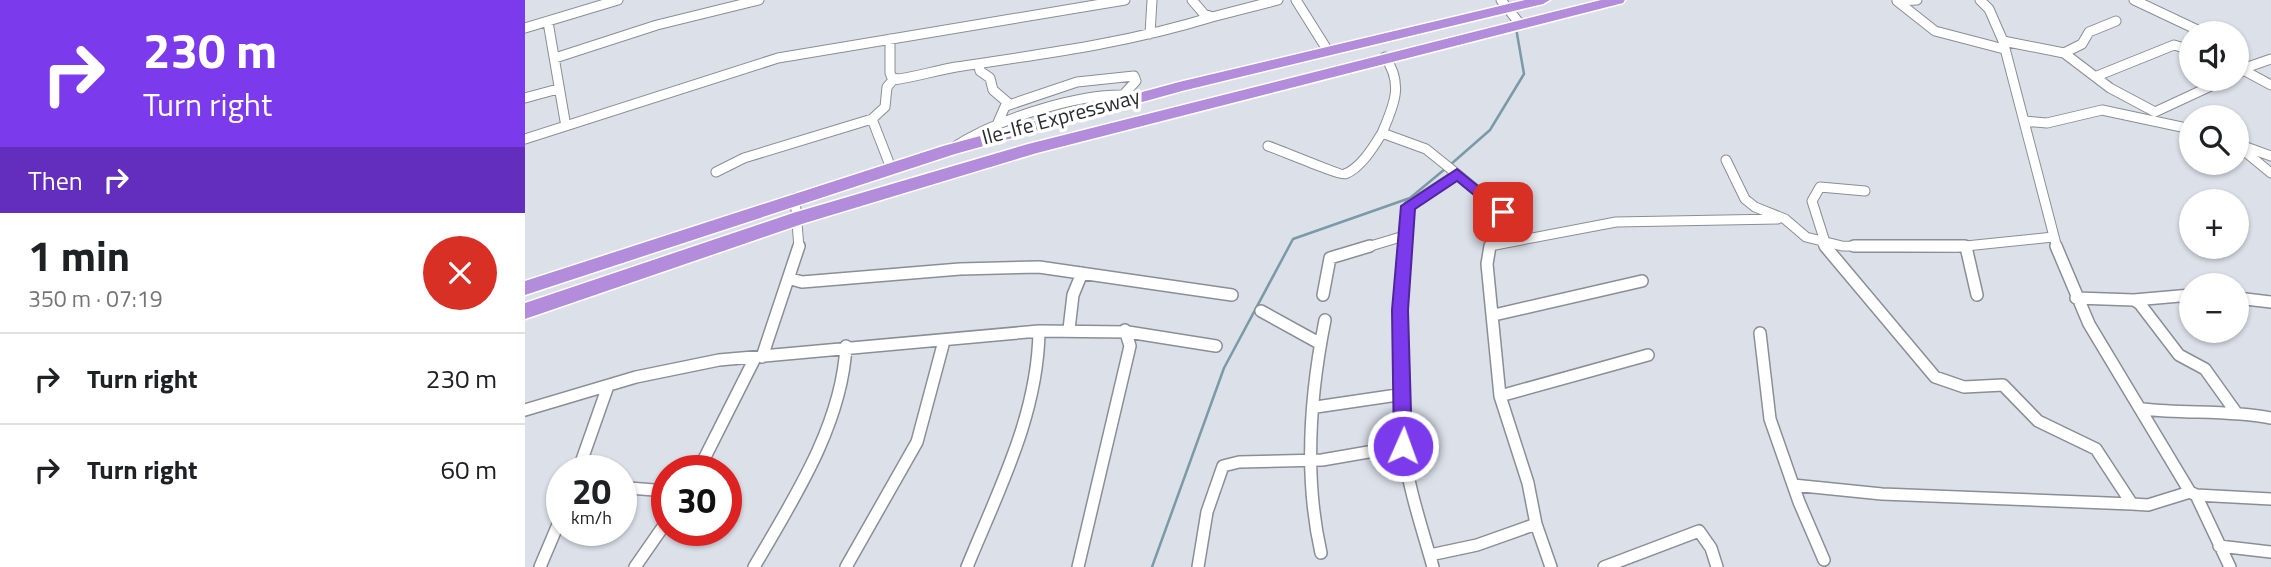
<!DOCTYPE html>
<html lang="en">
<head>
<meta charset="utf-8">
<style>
  :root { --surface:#fff; --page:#f2f2f2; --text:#202124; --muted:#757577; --line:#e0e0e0 }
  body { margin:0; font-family:"Titillium Web",sans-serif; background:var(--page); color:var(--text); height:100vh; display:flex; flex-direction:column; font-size:26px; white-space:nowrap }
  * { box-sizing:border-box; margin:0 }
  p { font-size:23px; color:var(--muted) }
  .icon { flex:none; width:38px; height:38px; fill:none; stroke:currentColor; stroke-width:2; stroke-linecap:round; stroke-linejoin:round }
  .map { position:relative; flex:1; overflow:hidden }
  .panel { display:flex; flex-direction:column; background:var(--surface); width:525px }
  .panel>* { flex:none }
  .guide { background:#7c3aed; color:#fff; overflow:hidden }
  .fabs { position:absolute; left:1654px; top:21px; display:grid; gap:14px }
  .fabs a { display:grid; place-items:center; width:70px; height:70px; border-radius:50%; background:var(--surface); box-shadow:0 2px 5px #0004; font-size:35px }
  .speed { position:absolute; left:21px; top:455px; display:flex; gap:14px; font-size:35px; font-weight:700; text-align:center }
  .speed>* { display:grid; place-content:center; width:91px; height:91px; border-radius:50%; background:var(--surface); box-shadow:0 2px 5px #0004; line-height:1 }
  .speed small { font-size:18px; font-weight:400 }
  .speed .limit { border:10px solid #d22; background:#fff; color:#111 }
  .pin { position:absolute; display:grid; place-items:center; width:60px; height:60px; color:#fff; margin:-30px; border-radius:14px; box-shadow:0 4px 10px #0006 }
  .me { position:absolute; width:77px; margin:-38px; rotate:2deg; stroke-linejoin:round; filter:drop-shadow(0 0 5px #0008) }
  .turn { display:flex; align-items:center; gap:24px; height:147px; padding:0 28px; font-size:32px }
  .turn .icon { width:91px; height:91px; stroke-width:2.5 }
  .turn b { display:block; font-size:49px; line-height:60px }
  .then { display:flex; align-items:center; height:66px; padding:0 28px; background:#0003; gap:14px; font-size:26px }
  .round { display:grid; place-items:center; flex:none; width:74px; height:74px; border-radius:37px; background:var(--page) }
  .overview { display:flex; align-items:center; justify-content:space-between; height:119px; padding:0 28px }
  h1 { font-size:42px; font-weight:700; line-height:52px }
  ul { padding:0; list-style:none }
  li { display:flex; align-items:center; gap:21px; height:91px; padding:0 28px; border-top:2px solid var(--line) }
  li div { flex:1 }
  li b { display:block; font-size:26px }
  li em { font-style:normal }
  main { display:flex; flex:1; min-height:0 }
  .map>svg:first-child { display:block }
</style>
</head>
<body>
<main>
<section class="panel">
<div class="guide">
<div class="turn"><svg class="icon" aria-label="right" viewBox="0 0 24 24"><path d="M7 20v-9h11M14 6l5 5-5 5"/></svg><div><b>230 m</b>Turn right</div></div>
<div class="then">Then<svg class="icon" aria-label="right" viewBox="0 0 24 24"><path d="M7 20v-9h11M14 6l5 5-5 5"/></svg></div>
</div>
<div class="overview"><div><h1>1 min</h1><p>350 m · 07:19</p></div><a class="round" style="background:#d93025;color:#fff"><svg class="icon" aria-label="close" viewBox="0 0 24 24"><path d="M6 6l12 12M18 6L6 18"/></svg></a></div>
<ul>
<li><svg class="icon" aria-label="right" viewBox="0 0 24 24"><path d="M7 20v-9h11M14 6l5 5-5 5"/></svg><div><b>Turn right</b></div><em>230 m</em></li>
<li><svg class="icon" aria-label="right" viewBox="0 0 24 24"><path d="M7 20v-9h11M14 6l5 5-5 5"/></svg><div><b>Turn right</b></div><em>60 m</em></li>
</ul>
</section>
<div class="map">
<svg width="1746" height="567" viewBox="0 0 1746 567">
  <rect width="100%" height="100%" fill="#dbe0e9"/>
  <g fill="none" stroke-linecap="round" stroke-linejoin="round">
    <path stroke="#7a9aa8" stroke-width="2.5" d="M925 165 965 130 999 74 991 28
      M627 567 699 368 768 239 885 198 920 169"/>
    <defs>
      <path id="street-far1" d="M667 0 679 14 687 17 753 0
        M771 0 803 51
        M976 0 995 24
        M1455 0 1464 9 1478 41 1532 248
        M1609 0 1679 33
        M1372 1 1410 31 1479 49
        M1372 1 1392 0
        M23 22 40 121
        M0 28 93 0
        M625 34 627 0
        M365 39V73L367 78 374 79
        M1478 41 1539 53 1585 88 1630 112 1701 79
        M1539 53 1557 44 1564 32 1591 21
        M860 57C879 84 869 105 857 133L901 149 932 174 883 206 880 248
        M30 58 132 25 234 0
        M1712 59 1723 68 1712 74
        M454 66 455 71 465 78 468 90 482 102 471 127
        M1723 67 1746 59
        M1720 71 1746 85
        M1572 76 1649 45 1666 50
        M0 98 33 89
        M481 106 552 82 609 76 611 81 600 93
        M347 119 366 168
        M1499 121 1522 123 1577 110 1666 129
        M0 139 253 58 600 0
        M1712 145 1746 173
        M743 146C755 150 816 176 820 174 836 168 849 146 857 133
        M1721 147 1746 156
        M426 149C471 119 566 87 619 97
        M1201 160 1220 199 1230 207 1260 219 1281 237 1317 246 1431 247 1528 237
        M191 172 219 158 347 119 360 107 362 87 368 80C390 77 409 71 431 67 518 54 603 43 687 17
        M932 174 978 212 982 223 965 248
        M270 198 274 248
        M1296 241 1301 248
        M1300 242 1287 201 1295 187 1340 191
        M965 246 1091 222 1253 219
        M839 248 879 236"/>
      <path id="street" d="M880 246C875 312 871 381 878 446 883 487 897 528 908 567
        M1300 246 1410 377 1439 387 1478 385 1513 421 1571 449 1607 504 1623 505 1665 492
        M1329 246H1440
        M1531 246 1564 324 1665 492 1671 495 1705 567
        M1441 247 1452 295
        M266 279 277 282 435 269 514 267 707 295
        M798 295 805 258 845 246
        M1551 298 1609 300 1615 304 1654 355 1680 369 1710 411
        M1712 298 1746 302
        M1609 300 1666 295
        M736 311 794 343
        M969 315 1117 281
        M544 329 548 295 557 273
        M514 331 603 332 691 346
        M1235 333 1245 419 1274 502 1299 560
        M237 357 274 246
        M975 396 1123 355
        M791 407 879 394
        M1618 409C1661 414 1703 410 1746 418
        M0 410 111 377 194 360 514 331C513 415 473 491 442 567
        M53 471 83 386
        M173 471 230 358
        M1268 485 1357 494 1607 504
        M104 488 142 491
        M1671 495 1746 499
        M1011 524 1026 567
        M1694 546 1746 552
        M796 553C779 478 785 395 800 320
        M905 555 952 545 1011 524 1003 483 975 396 962 264 965 246
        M15 567 37 515
        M110 567 142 521
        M229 567C268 500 317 425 321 346
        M321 567 392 442 419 341
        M553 567 605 346 600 330
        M673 567 682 512 698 466 714 462 797 460 878 446
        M1079 567 1174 531 1186 548 1192 567"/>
      <path id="highway" d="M1000 0H1025L1018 4 657 91 430 154 0 295V281L418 146 654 82Z
        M1076 0H1100L1098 3 512 153 280 223 0 319V303L268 213 503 144Z"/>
    </defs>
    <use href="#street-far1" stroke="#8a8e96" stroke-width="11"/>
    <use href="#street" stroke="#8a8e96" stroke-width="14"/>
    <use href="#highway" stroke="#fff" stroke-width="3"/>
    <use href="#street-far1" stroke="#fff" stroke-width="9"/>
    <use href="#street" stroke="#fff" stroke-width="11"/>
    <use href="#highway" fill="#b38cdc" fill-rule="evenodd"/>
  </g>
  <path fill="#7c3aed" stroke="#51269a" stroke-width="2" d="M932 169 985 212 978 217 973 215 932 181 890 209 883 310 887 446 884 451H871L869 446 867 310 876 206Z"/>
  <g text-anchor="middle" stroke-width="7" stroke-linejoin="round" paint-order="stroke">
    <g font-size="21" fill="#2a2c30" stroke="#fff">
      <text transform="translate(536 117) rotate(-15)" y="7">Ile-Ife Expressway</text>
    </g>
  </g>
</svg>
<div class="fabs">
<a><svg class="icon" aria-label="sound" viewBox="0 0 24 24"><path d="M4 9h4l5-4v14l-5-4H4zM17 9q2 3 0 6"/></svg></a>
<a><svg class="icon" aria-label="search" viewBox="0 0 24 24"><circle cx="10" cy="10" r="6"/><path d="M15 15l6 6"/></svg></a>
<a>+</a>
<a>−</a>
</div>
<div class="speed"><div>20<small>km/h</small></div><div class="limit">30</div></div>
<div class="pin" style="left:978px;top:212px;background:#d93025"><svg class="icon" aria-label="arrive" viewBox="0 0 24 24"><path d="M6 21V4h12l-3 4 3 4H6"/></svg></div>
<svg class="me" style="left:878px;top:446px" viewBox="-20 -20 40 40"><circle r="17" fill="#7c3aed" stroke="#fff" stroke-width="3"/><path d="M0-11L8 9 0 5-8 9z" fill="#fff"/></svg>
</div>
</main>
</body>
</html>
